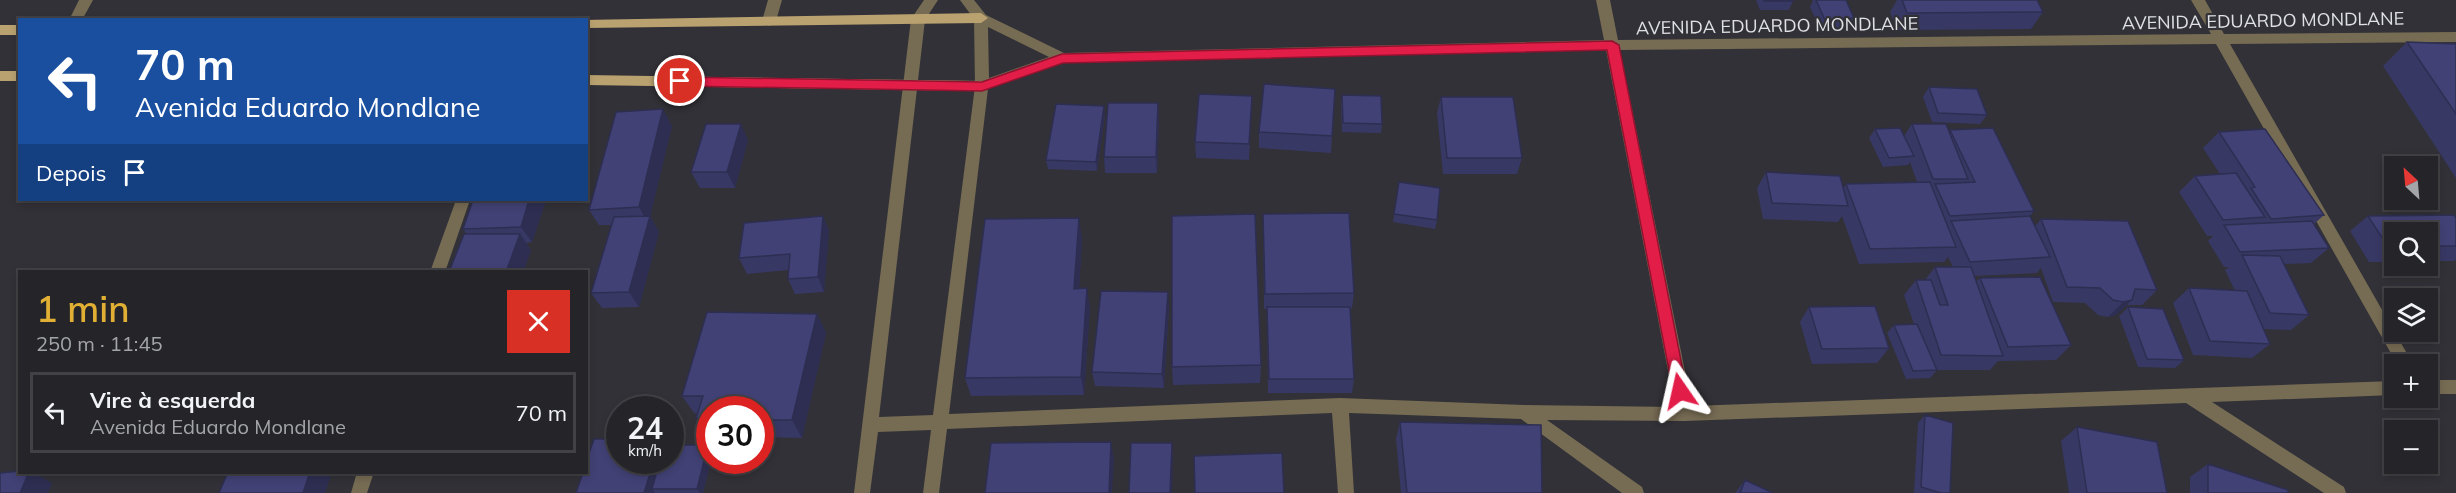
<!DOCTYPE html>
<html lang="pt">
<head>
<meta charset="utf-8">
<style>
  :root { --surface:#252529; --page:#313135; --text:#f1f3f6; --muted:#a3a5a8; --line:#424246; --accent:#e1af34 }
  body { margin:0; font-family:Mulish,sans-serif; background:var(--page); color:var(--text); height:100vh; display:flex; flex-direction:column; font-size:22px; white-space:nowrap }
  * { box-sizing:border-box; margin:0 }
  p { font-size:20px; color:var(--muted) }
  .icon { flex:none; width:33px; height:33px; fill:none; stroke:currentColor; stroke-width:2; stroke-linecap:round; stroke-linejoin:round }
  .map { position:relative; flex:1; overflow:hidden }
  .sheet { position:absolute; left:18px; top:270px; width:570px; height:204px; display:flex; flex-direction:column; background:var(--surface); border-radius:0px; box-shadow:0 3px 9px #0003,0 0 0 2px var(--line) }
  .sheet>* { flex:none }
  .top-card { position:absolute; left:18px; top:18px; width:570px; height:183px; border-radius:0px; box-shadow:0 3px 9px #0003,0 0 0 2px var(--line); background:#1a4fa0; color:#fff; overflow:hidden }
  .needle { width:39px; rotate:334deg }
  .tools { position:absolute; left:2384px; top:156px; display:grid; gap:12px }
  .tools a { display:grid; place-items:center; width:54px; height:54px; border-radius:0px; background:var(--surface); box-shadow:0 3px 9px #0003,0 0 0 2px var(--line); font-size:30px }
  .speed { position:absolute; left:606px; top:396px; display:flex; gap:12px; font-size:30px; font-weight:700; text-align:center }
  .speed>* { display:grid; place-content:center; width:78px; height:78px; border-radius:50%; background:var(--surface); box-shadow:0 3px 9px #0003,0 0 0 2px var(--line); line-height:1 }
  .speed small { font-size:15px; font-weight:400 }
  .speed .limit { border:9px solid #d22; background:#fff; color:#111 }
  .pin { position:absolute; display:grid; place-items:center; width:51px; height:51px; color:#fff; margin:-26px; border:3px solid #fff; border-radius:50%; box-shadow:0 2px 6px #0007 }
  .me { position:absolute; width:66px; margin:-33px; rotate:349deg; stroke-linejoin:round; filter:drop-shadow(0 0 4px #0008) }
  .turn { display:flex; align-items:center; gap:21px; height:126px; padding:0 18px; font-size:27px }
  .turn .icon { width:78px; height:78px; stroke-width:2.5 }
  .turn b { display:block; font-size:42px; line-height:51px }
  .then { display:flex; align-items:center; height:57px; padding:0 18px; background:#0003; gap:12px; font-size:22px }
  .round { display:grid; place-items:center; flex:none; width:63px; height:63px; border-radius:0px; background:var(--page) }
  .overview { display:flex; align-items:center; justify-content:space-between; height:102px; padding:0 18px }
  h1 { font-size:36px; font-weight:600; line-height:45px; color:var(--accent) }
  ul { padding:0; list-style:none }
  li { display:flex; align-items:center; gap:18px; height:81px; margin:0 12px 9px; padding:0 6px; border:3px solid var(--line); border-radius:0px }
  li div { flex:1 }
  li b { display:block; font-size:22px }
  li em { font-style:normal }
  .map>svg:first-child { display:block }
</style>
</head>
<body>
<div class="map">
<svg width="2456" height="493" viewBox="0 0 2456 493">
  <rect width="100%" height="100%" fill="#313137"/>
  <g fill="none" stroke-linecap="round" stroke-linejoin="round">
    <path fill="#766b53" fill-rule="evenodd" d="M79 0H93L82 20H69Z
      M768 0H782L776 21 769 26 762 21Z
      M924 0H938L925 20 879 417 933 415 975 86 974 19 960 0H974L986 15 1064 53 1604 40 1596 0H1610L1618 40 2211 34 2191 0H2205L2224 34 2456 32V42L2230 44 2413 364H2397L2216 44 1620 50 1692 406 2394 381V395L2212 402 2344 487 2346 493H2324L2186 403 1685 421 1547 420 1642 487 1644 493H1622L1521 419 1349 413 1354 493H1338L1332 413 947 429 939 493H923L931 430 878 432 870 493H854L911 19ZM988 27 1049 57 989 78ZM1606 50 1675 407 1524 405 1340 398 949 414 988 89 1063 63Z
      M456 200H470L445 272H430Z
      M2427 380H2456V394H2427Z
      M357 472H374L367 493H351Z"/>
    <path fill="#baa270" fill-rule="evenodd" d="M981 13 988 18 981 23 586 28V20H582Z
      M0 25H20V35H0Z
      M0 71H20V81H0Z
      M586 75 982 81 989 86 982 91 586 85Z"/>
  </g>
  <path fill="#383865" d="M1756 0H1793V1L1789 10H1760Z
    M1813 0H1846L1854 18 1849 27 1820 29 1810 7Z
    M1897 0H2037L2043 12 2031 29 1897 30 1890 12Z
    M2407 42 2456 44V178L2383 66Z
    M1929 87 1987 115 1980 124 1932 122 1923 97Z
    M1342 95 1382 124 1381 133 1342 132 1341 105Z
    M1252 96 1249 160 1196 158 1195 142Z
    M1441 97 1522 158 1517 174H1443L1437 113Z
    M1158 103 1159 119 1157 173H1105L1104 157Z
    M1105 115 1097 171 1048 169 1046 160Z
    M1912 124 1949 132 1950 130 2034 211 2030 216 2035 226 2041 219 2157 290 2142 305H2127L2116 315 2108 317 2098 315 2085 303 2053 302 2041 268 2037 273 1974 276 1976 282 1980 278 2071 345 2056 360 1998 361 1990 370H1937L1930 378 1906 379 1887 333 1894 325 1914 324 1904 295 1916 280H1925L1935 267H1953L1948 257 1944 262 1859 264 1842 216 1838 222 1763 219 1757 188 1766 172 1843 189 1846 184 1917 182 1910 162 1908 165 1883 167 1869 138 1875 129 1904 136Z
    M672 126 650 216 659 232 639 307 602 308 591 293 611 225H599L589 210Z
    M1259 132 1332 136 1331 153 1259 148Z
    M2219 132 2324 215 2314 224 2329 248 2311 263 2284 264 2309 315 2291 330 2263 329 2270 344 2252 358 2193 355 2173 303 2189 288 2235 291 2225 270 2229 267H2224L2208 241 2213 236H2207L2179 192 2195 176 2220 174 2203 148Z
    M748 140 735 188H700L691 172Z
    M1399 182 1437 220 1435 229 1393 222Z
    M473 200H546L532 242 526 243 531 250 523 272H449L467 234 463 229Z
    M1263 214 1354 293 1352 308H1350L1354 379 1352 393H1268L1267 309H1264Z
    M823 216 829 231 824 292 795 294 788 279V270L747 274 739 258Z
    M2368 216 2456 218V259L2454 261H2427V232H2394V262H2369L2350 231Z
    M1082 238 1079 288 1090 307 1084 395 971 396 965 378Z
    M1169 307 1164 388 1095 386 1092 372Z
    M1809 307 1889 348 1877 363 1812 364 1800 322Z
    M2128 307 2184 360 2175 368 2138 367 2119 316Z
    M817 314 826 333 802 438 760 437V410H710V436H708L696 418 698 414 694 413 682 396Z
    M1261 365 1260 383 1173 385 1172 367Z
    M1925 415 1950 493H1914L1918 423Z
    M1400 422 1542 493H1401L1396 439Z
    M2077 427 2167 493H2069L2061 441Z
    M708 445 710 447V460H711L703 493H576L620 460Z
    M2208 464 2288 493H2190V477Z
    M1745 480 1773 493H1735Z"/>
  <path fill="#2e2e52" d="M1158 103 1159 119 1157 173 1156 157Z
    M1104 106 1105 115 1097 171 1096 162Z
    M663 109 672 126 650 216 659 232 639 307 629 292 648 223 639 207Z
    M741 124 748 140 735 188 727 172Z
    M529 200H546L532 242 521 227Z
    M823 216 829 231 824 292 818 277Z
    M1079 218 1082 238 1078 308 1074 289Z
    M520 234 531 250 523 272H506Z
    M1087 288 1090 307 1084 395 1081 377Z
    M1168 292 1169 307 1164 388 1162 374Z
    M2132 300 2116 315 2108 317 2123 302Z
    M817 314 826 333 802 438 792 420Z
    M1111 442 1114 459 1112 493H1109Z
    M1172 443 1173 457 1172 493H1170Z
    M708 445 710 447V460H711L703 493H700L697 489Z
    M654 460H668L652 489 655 493H644Z
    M29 472H33L52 483 48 493H20Z
    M310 472H332L325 493H303Z"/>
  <path fill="#414175" stroke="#2e2e52" stroke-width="1.5" d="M1764 0H1793V1H1764Z
    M1816 0H1846L1854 18 1825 20Z
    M1902 0H2037L2043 12 1907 13Z
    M2407 42 2456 44V114Z
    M1264 84 1335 89 1332 136 1259 132Z
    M1929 87 1977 89 1987 115 1938 113Z
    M1199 94 1252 96 1249 144 1195 142Z
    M1342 95 1381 96 1382 124 1343 123Z
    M1441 97H1513L1522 158H1447Z
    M1108 103H1158L1156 157H1104Z
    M1056 104 1104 106 1096 162 1046 160Z
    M663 109 639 207 589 210 616 112Z
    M706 124H741L727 172H691Z
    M1912 124H1946L1968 179H1933Z
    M1900 128 1914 156 1889 158 1875 129Z
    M1993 128 2034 211 1950 216 1935 184 1975 182 1950 130Z
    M2265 129 2324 215 2271 219 2251 188 2255 187 2219 132Z
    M1766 172 1840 176 1848 206 1772 203Z
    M2236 173 2265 217 2223 220 2195 176Z
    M1399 182 1440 188 1437 220 1394 214Z
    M1930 182 1956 247 1870 249 1846 184Z
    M473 200H529L521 227 463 229Z
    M1349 213 1354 293 1265 294 1263 214Z
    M1255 214 1261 365 1172 367V216Z
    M2454 215 2456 218V246H2427V232H2394V247H2388L2368 216Z
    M650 216 629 292 591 293 614 217Z
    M823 216 818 277 788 279 790 254 739 258 744 223Z
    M2030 216 2050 257 1970 262 1951 221Z
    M1079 218 1074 289 1087 288 1081 377 965 378 985 219Z
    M2041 219 2128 221 2157 290 2135 289 2132 300 2123 302 2113 300 2100 288 2067 287Z
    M2312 221 2329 248 2240 252 2224 225Z
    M464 234H520L506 272H449Z
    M2242 255 2280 256 2309 315 2270 313Z
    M1935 267H1971L2003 356 1941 355 1916 280H1931L1940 305H1948Z
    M2040 277 2071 345 2008 347 1980 278Z
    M2189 288 2247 291 2270 344 2210 341Z
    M1101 291 1168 292 1162 374 1092 372Z
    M1875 306 1889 348 1822 349 1809 307Z
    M1267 307H1350L1354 379H1269Z
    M2128 307 2163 309 2184 360 2147 359Z
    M707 312 817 314 792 420H760V410H710V419L696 418 703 396H682Z
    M1917 324 1937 370 1913 371 1894 325Z
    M1925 415 1953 423 1950 493H1941L1921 487Z
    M1400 422 1541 425 1542 493H1407Z
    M2077 427 2157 442 2167 493H2087Z
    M594 439H620V460H654L644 493H576L583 472H586V462Z
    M1111 442 1109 493H985L991 443Z
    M1131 443H1172L1170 493H1129Z
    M670 445H708L697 489H652L660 460H670Z
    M1282 453 1284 493H1195L1194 456Z
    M2208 464 2288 490V493H2208Z
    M20 471V472H29L20 493H0V473Z
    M228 472H310L303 493H219Z
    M1745 480 1773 493H1740Z"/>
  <path fill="#e11d48" stroke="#92132f" stroke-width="1.5" d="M1612 41 1619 45 1687 391 1685 395 1680 397 1675 395 1673 391 1607 50 1063 63 982 91 680 86 673 81 680 77 982 82 1062 54Z"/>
  <g text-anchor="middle" stroke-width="4.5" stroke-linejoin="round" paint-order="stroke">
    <g font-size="18" fill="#e0e1e5" stroke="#313137">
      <text transform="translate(2263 21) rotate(-1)" y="6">AVENIDA EDUARDO MONDLANE</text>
      <text transform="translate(1777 26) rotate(-1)" y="6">AVENIDA EDUARDO MONDLANE</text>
    </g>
  </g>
</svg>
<div class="tools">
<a><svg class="needle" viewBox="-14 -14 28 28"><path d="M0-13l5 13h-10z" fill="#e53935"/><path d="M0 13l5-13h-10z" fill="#a3a5a8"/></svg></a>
<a><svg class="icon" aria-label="search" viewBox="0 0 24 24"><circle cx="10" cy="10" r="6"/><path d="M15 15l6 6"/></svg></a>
<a><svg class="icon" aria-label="layers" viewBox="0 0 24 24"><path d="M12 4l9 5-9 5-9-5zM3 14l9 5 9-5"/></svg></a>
<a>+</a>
<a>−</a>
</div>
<div class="speed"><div>24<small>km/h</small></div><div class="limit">30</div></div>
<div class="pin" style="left:680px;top:81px;background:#d93025"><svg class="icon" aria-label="arrive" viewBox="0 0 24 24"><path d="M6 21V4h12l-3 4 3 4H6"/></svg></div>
<svg class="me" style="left:1680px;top:391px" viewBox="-20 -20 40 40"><path d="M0-17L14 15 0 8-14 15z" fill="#e11d48" stroke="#fff" stroke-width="4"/></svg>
<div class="top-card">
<div class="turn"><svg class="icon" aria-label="left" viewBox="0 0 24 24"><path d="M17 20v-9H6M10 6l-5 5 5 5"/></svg><div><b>70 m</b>Avenida Eduardo Mondlane</div></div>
<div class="then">Depois<svg class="icon" aria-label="arrive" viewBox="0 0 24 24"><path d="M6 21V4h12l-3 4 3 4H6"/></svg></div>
</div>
<section class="sheet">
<div class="overview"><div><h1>1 min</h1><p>250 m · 11:45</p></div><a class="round" style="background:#d93025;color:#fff"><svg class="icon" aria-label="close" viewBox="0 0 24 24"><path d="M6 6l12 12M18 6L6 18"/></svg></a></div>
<ul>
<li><svg class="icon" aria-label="left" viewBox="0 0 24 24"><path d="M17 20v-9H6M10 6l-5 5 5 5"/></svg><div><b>Vire à esquerda</b><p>Avenida Eduardo Mondlane</p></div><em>70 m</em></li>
</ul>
</section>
</div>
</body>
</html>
